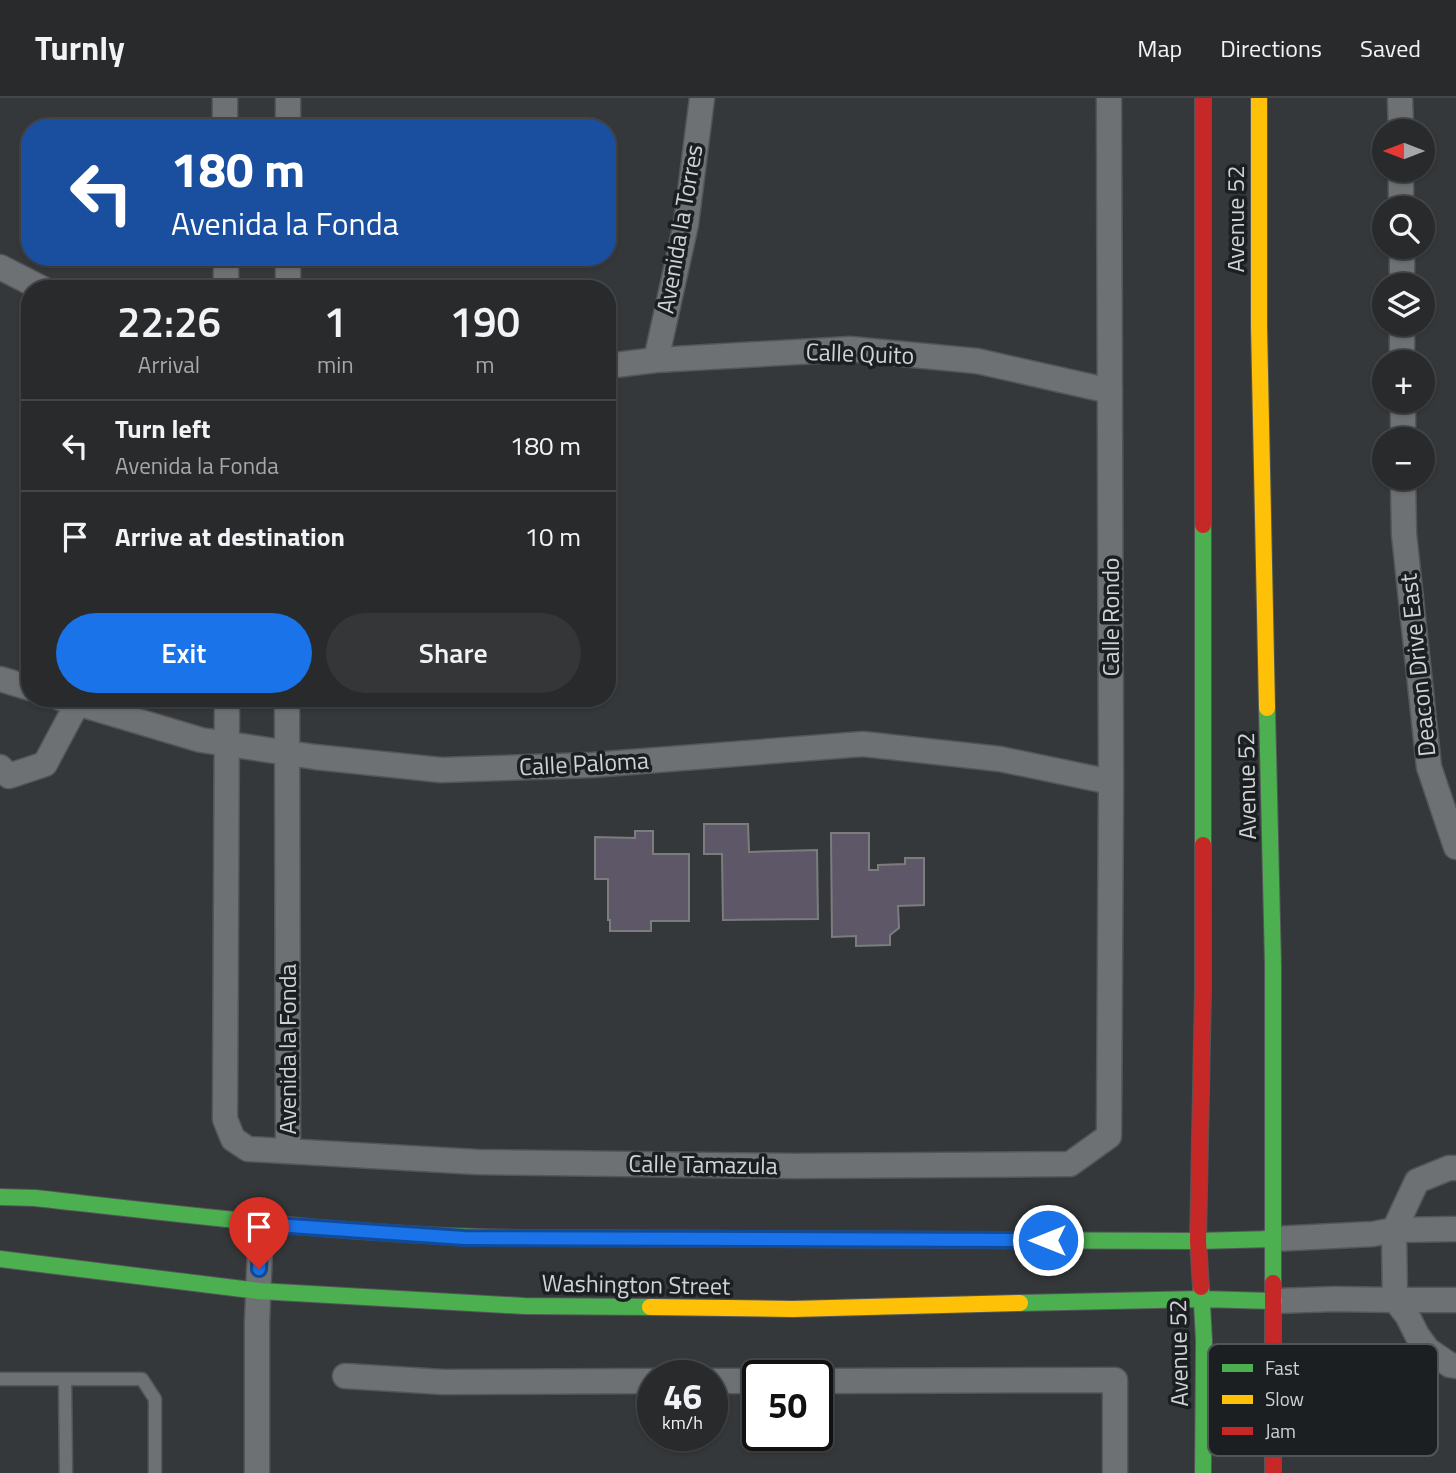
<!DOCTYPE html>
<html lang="en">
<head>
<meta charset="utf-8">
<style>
  :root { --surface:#282a2c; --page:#343638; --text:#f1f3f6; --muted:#a5a7a9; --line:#444648; --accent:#1a73e8 }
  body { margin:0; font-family:"Titillium Web",sans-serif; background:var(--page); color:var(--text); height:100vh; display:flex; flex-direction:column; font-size:26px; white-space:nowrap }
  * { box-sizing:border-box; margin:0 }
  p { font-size:23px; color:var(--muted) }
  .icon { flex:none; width:38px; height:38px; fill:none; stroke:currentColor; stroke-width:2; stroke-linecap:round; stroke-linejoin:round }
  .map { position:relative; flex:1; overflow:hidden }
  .sheet { position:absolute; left:21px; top:182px; width:595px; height:427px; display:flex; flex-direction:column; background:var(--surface); border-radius:28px; box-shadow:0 2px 5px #0004,0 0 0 2px var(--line) }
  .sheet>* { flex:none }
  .top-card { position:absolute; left:21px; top:21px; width:595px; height:147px; border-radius:28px; box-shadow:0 2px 5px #0004,0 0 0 2px var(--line); background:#1a4fa0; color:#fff; overflow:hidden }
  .needle { width:46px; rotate:270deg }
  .controls { position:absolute; left:1372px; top:21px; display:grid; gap:14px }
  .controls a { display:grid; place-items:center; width:63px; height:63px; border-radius:50%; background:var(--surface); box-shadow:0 2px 5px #0004,0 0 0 2px var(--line); font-size:35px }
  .speed { position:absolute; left:637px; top:1262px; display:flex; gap:14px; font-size:35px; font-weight:700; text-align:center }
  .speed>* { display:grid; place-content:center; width:91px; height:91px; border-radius:50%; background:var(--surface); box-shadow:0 2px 5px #0004,0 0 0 2px var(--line); line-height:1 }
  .speed small { font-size:18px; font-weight:400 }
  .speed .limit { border:4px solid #111; border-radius:10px; background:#fff; color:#111 }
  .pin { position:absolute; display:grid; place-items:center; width:60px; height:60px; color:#fff; margin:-72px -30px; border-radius:50% 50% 50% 0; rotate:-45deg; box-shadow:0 0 7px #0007 }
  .pin .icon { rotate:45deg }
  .me { position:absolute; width:77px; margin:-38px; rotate:270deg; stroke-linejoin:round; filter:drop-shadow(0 0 5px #0008) }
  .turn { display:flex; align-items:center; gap:24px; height:147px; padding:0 35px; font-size:32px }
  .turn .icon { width:91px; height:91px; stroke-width:2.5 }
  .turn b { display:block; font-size:49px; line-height:60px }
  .eta { display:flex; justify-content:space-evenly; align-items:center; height:119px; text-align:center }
  .eta b { font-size:42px; font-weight:600; line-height:49px }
  .action { display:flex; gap:14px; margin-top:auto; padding:14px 35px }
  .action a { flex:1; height:80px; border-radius:42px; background:var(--accent); color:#fff; font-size:28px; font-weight:600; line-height:80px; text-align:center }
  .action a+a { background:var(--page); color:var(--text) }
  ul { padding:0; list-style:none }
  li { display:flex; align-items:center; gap:21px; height:91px; padding:0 35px; border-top:2px solid var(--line) }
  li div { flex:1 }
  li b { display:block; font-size:26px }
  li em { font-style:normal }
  header { display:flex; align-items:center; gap:42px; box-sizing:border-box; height:98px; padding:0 35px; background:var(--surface); border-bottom:2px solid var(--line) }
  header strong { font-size:33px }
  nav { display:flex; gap:38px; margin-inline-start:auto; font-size:24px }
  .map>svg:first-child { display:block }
</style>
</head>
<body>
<header>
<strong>Turnly</strong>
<nav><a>Map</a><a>Directions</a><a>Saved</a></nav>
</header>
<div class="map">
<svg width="1456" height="1375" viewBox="0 0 1456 1375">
  <rect width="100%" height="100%" fill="#35383a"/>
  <path fill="#5d5768" stroke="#7b7c7e" stroke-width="2" d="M704 726H748L749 754 817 752 818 821 723 822 722 756H704Z
    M635 733H653V756H689V823H651V833H610V822H608V781H595V739L635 740Z
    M831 735H869V772H878V767L905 766V760H924V807L898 808 899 830 890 837V847L856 848V838L832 839Z"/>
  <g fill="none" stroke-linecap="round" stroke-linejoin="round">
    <defs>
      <path id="lane" d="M0 1281H142L155 1301V1375
        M65 1281 66 1375"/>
      <path id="street" d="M225 0V30
        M288 0V30
        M1400 0 1401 33
        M1401 72V110
        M1402 149V187
        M226 159V191
        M288 159V191
        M0 169 43 191
        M1402 226V264
        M656 262 686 126 702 0
        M607 268 656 262 850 251 977 263 1110 293
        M1403 303V341
        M1403 380 1404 436 1429 669 1456 749
        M0 581 30 590
        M60 600 201 642 315 659 441 672 592 667 863 646 1000 661 1111 684
        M227 600 225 1021 233 1041 248 1051 477 1064 793 1068 1070 1066 1109 1038 1111 684 1109 0
        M287 600 288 1053
        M0 669 9 678 45 666 77 606
        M1456 1131 1394 1132 1395 1202H1456
        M1273 1141 1373 1136 1394 1132 1417 1083 1449 1070H1456
        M1274 1203 1335 1201 1395 1202 1407 1217 1417 1237 1428 1252 1450 1267 1456 1268
        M345 1278 443 1284 653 1283
        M712 1283H758
        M817 1283 1115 1282V1375
        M257 1375V1225L261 1126"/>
      <path id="fast" d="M1203 427V747
        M1267 610 1273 867V1185
        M0 1099 35 1100C204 1119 371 1140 541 1140
        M975 1142 1198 1143 1273 1141
        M0 1161 259 1193 524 1208 650 1209
        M1201 1189 1204 1242 1203 1375
        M1020 1205 1201 1201 1274 1203"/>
      <path id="slow" d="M1259 0V228L1267 610
        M541 1140 975 1142
        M650 1209 793 1211 1020 1205"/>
      <path id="jam" d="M1203 0V427
        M1273 1185V1375
        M1201 1189 1198 1143 1203 893V747"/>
    </defs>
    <use href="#lane" stroke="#535658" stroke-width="15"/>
    <use href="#street" stroke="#535658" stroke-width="27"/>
    <use href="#fast" stroke="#535658" stroke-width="18"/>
    <use href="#slow" stroke="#535658" stroke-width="18"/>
    <use href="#jam" stroke="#535658" stroke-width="18"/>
    <use href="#lane" stroke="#6e7173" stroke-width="12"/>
    <use href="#street" stroke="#6e7173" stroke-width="24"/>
    <use href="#fast" stroke="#4caf50" stroke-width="16"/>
    <use href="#slow" stroke="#ffc107" stroke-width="16"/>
    <use href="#jam" stroke="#c62828" stroke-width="16"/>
  </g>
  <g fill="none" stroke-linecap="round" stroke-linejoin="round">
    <defs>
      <path id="route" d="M259 1171 261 1126 464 1140 1048 1142"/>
    </defs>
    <use href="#route" stroke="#114b97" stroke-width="18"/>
    <use href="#route" stroke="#1a73e8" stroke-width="12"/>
  </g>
  <g text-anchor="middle" stroke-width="7" stroke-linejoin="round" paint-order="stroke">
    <g font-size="24" fill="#ced2d5" stroke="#1c1f21">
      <text transform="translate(1236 121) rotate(-90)" y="8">Avenue 52</text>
      <text transform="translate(680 131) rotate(-80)" y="8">Avenida la Torres</text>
      <text transform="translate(860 256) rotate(2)" y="8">Calle Quito</text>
      <text transform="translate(1111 519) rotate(-90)" y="8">Calle Rondo</text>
      <text transform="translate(1418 567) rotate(-96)" y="8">Deacon Drive East</text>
      <text transform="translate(584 666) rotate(-3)" y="8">Calle Paloma</text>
      <text transform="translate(1247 688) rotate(-91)" y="8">Avenue 52</text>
      <text transform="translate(288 951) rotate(-90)" y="8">Avenida la Fonda</text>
      <text transform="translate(703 1067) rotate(1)" y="8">Calle Tamazula</text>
      <text transform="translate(636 1187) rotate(1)" y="8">Washington Street</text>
      <text transform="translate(1179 1255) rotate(-91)" y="8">Avenue 52</text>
    </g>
  </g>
  <rect x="1208" y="1246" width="230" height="112" rx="10" fill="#1c1f21" stroke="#515557" stroke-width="2"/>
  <rect x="1222" y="1266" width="31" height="8" fill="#4caf50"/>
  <rect x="1222" y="1297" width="31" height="9" fill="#ffc107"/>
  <rect x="1222" y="1329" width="31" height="8" fill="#c62828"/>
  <g font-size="19" fill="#ced2d5">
    <text x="1265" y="1277">Fast</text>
    <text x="1265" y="1308">Slow</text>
    <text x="1265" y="1340">Jam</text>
  </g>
</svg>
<div class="controls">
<a><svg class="needle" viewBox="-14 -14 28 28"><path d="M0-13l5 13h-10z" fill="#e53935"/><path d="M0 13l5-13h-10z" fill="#a5a7a9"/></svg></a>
<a><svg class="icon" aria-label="search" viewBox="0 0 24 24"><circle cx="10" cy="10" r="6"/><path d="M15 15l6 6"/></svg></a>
<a><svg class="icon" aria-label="layers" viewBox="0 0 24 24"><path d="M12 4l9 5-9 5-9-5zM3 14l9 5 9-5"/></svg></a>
<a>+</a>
<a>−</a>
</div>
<div class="speed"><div>46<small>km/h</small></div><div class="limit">50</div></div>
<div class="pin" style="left:259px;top:1171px;background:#d93025"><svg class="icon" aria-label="arrive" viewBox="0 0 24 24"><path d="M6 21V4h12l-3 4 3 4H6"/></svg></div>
<svg class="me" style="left:1048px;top:1142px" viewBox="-20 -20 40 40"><circle r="17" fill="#1a73e8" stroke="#fff" stroke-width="3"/><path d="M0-11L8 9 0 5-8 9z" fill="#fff"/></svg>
<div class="top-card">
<div class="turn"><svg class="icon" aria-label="left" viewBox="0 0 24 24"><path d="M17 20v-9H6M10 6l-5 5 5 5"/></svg><div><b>180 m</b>Avenida la Fonda</div></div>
</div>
<section class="sheet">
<div class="eta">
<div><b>22:26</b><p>Arrival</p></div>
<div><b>1</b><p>min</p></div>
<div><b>190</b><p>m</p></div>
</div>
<ul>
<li><svg class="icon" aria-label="left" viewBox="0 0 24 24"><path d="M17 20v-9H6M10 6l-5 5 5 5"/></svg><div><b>Turn left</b><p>Avenida la Fonda</p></div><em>180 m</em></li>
<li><svg class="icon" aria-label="arrive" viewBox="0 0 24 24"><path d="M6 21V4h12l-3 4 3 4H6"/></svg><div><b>Arrive at destination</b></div><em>10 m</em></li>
</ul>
<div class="action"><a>Exit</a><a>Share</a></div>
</section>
</div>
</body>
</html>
